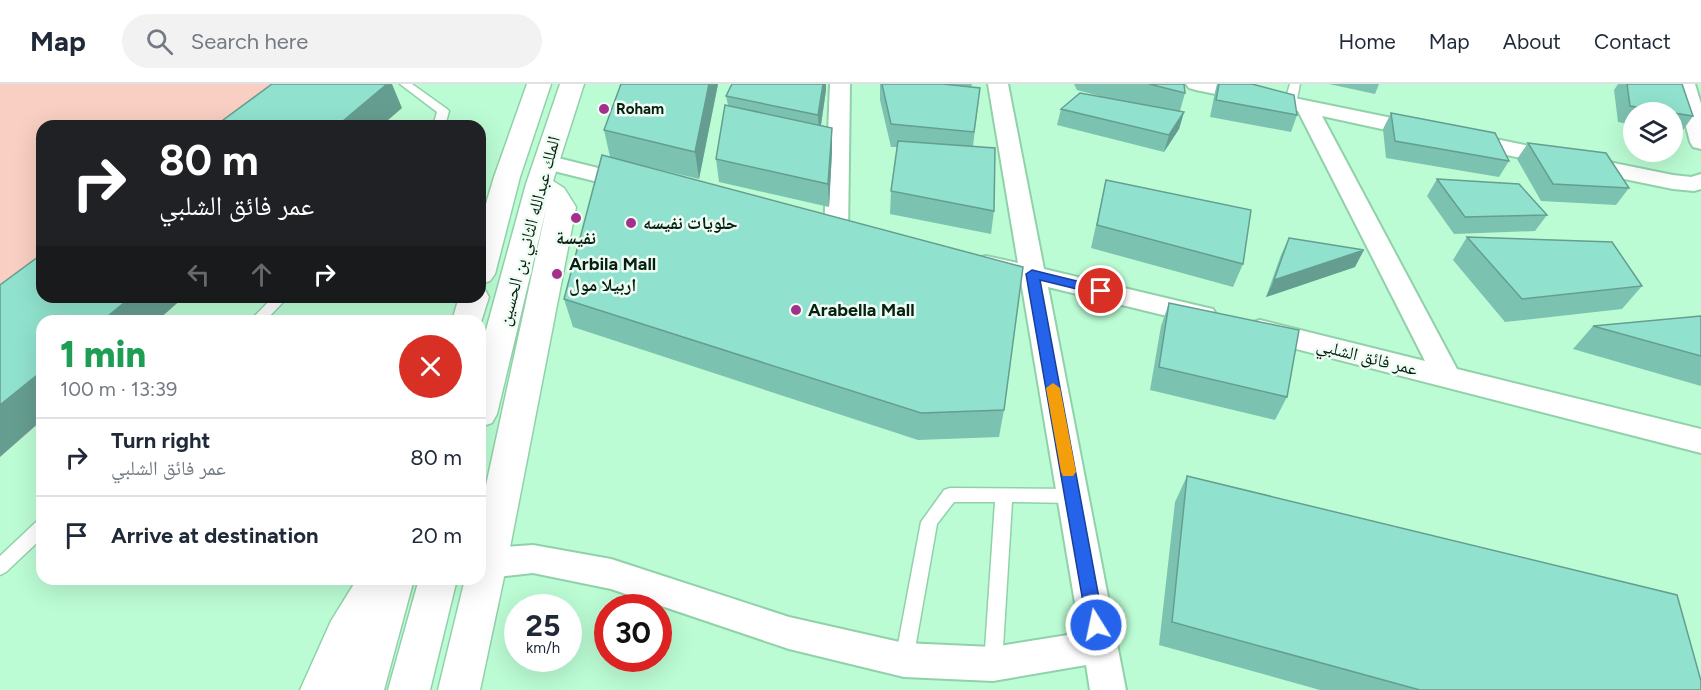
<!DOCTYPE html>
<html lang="en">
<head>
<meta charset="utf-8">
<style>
  :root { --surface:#fff; --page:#f2f2f3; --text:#1f2937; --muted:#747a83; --line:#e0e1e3 }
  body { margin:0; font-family:Figtree,"Noto Naskh Arabic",sans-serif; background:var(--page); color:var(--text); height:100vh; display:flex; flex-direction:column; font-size:22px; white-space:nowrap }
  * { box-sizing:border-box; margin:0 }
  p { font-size:20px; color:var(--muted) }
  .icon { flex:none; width:33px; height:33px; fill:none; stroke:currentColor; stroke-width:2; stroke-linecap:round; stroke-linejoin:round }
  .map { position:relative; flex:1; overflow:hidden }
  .drawer { position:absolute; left:36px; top:231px; width:450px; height:270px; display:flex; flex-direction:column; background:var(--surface); border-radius:18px; box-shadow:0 6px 24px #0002 }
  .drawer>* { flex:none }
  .guide { position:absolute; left:36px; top:36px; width:450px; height:183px; border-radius:18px; box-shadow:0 6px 24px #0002; background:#202124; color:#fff; overflow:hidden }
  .buttons { position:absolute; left:1623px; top:18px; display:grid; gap:12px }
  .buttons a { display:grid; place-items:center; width:60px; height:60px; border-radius:50%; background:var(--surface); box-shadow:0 6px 24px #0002; font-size:30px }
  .speed { position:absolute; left:504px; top:510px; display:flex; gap:12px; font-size:30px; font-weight:700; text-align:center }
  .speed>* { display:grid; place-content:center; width:78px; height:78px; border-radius:50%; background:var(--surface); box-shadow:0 6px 24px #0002; line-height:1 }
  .speed small { font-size:15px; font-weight:400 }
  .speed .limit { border:9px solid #d22; background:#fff; color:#111 }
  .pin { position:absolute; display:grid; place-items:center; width:51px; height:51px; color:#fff; margin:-26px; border:3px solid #fff; border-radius:50%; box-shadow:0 2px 6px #0007 }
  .me { position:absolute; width:66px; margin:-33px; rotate:350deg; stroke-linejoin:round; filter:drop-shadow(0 0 4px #0008) }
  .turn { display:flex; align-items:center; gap:21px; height:126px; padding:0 24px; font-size:27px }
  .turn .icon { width:78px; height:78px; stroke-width:2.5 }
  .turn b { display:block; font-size:42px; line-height:51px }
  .lanes { display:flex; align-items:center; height:57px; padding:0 24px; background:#0003; justify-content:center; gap:30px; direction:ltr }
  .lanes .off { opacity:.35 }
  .round { display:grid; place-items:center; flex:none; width:63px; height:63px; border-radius:32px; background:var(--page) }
  .head { display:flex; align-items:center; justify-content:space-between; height:102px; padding:0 24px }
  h1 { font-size:36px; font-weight:800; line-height:45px; color:#1e9e55 }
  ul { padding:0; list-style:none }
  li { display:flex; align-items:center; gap:18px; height:78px; padding:0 24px; border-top:2px solid var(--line) }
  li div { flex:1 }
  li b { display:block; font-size:22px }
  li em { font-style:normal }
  header { display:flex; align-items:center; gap:36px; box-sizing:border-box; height:84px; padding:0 30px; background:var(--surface); border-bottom:2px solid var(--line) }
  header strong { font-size:28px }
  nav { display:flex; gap:33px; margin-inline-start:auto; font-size:21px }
  .search { width:420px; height:54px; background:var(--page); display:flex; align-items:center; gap:15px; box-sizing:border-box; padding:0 21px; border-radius:33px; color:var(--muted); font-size:22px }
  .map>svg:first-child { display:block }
</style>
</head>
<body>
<header>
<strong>Map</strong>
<div class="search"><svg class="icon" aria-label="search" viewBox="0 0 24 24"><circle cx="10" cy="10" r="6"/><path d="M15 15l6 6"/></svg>Search here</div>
<nav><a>Home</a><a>Map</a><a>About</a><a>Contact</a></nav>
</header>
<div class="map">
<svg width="1701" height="606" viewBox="0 0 1701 606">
  <rect width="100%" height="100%" fill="#bbfcd4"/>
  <path fill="#f8cfc2" d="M0 0H315L314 5 402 24 381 42H42V213H184L157 237H42V337L0 373Z"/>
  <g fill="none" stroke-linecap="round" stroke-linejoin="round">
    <defs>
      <path id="service" d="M400 0H412L447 25 449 27 445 42H433L437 28Z
        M1290 0H1300L1296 20 1290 23 1284 20Z
        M273 213H288L265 237H250Z
        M950 404 1073 405 1079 407 1081 412 1079 417 1073 419 1012 418 1002 580 1000 586 993 589 986 586 984 580 995 418H954L937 440 913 576 911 582 904 585 897 582 895 576 921 438 944 406Z
        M42 436V454L6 488 0 491V472L36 438Z"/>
      <path id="minor" d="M830 0H850L848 149 845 155 836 157 827 155 824 149Z
        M988 0H1008L1044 185 1204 223 1213 225 1217 232 1213 239 1204 241 1048 203 1126 606H1090L1086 581 993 597 904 593 789 565 611 505 533 489 488 494 480 491V467L488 464 533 461 611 475 789 533 904 559 993 563 1080 549 1021 197 977 186 973 180 977 174 986 172 1018 179Z
        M1186 0H1226L1431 42 1434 47 1431 52 1423 54 1322 32 1457 285 1701 345V369L1250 253 1246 246 1250 239 1260 236 1425 277 1298 27 1196 6 1189 4Z
        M1675 0H1695L1701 20V65L1693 63 1690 58Z
        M1466 49 1673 91 1691 93 1701 90V105L1694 107 1673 105 1458 61 1455 56 1458 51Z
        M546 71 642 95 646 100 642 105 634 107 538 83 535 78 538 73Z"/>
      <path id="primary" d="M527 0H551L520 93 495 190 490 197 480 200V140L494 93Z
        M560 0H584L553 97 564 104 576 123 507 479 480 606H438L465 495H480V429L547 121 497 330 492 339 480 343V268L526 100Z
        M480 204 485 206 489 213 480 241V237H452L459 213H480Z
        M357 495H414L384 606H300L331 537Z
        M419 495H457L430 606H388Z"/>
    </defs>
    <use href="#service" stroke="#91d1a9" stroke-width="3"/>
    <use href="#minor" stroke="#91d1a9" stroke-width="4"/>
    <use href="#primary" stroke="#91d1a9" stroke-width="3"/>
    <use href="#service" fill="#fff" fill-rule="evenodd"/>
    <use href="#minor" fill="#fff" fill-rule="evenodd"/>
    <use href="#primary" fill="#fff" fill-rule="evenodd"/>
  </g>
  <path fill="#7cc2b1" d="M621 0H718L699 95 644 82 1004 326 999 353 918 356 573 243 564 215 610 73 604 46Z
    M880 0H972L971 3 980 4 973 62 994 127 991 150 890 130 891 107 897 63H891L880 16Z
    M1074 0H1184L1185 9 1180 27 1184 28 1179 45 1164 68 1057 41 1061 25 1111 15 1077 6Z
    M1217 0H1252L1297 31 1291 48 1210 33 1215 8Z
    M1329 0H1379L1375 10Z
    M1618 0H1680L1693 32 1681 49 1672 47V28H1634V41L1618 38 1614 6Z
    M826 6 821 41 832 44V67L829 123 719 98 716 75 728 21 726 12Z
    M1391 29 1509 77 1499 93 1386 74 1383 45Z
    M1528 59 1629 104 1616 121 1541 117 1517 75Z
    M1437 95 1547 131 1535 147 1454 150 1427 112Z
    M1106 96 1243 180 1233 203 1091 164Z
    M1467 153 1642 202 1622 225 1505 238 1453 176Z
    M1289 154 1355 183 1266 213 1281 171Z
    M1169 219 1287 313 1275 336 1150 306 1161 242Z
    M1701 232V302L1573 265 1593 242Z
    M1187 392 1701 606H1320L1159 561 1175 418Z"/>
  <path fill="#659e90" d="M387 0H392L402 24 381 42H337Z
    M709 0H718L699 95 695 68Z
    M823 0H826V6L819 54 818 31Z
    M1184 28 1179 45 1164 68 1169 51Z
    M832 44V67L829 123 828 100Z
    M1364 166 1355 183 1266 213 1274 196Z
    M131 213H184L157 237H102Z
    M42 287V336L0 373V321Z"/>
  <path fill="#90e2ce" stroke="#659e90" stroke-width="1.5" d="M272 0H387L337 42H215Z
    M621 0H709L695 68 604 46Z
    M732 0H823L818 31 726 12Z
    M882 0H943L980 4 974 48 891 40Z
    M1149 0H1184L1185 9Z
    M1219 0H1252L1294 11 1297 31 1216 16Z
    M1627 0H1682L1693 32 1630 22Z
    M1080 9 1184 28 1169 51 1061 25Z
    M725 21 832 44 828 100 716 75Z
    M1391 29 1495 49 1509 77 1395 57Z
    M898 57 995 64 994 127 891 107Z
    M1528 59 1606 69 1629 104 1553 100Z
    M602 71 1023 183 1004 326 921 329 564 215Z
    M1437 95 1519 100 1547 131 1465 133Z
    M1106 96 1251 126 1243 180 1097 141Z
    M1467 153 1612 158 1642 202 1522 215Z
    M1289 154 1364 166 1274 196Z
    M42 170V213H131L102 237H42V287L0 321V201Z
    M1169 219 1299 246 1287 313 1159 283Z
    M1701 232V272L1593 242Z
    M1187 392 1677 511 1701 597V606H1420L1172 538Z"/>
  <path fill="#2563eb" stroke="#184099" stroke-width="1.5" d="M1032 186 1101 203 1108 207 1101 211 1040 196 1104 541 1102 546 1096 549 1090 546 1087 541 1026 190Z"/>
  <path fill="#f59e0b" d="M1053 299 1060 304 1076 388 1073 392H1063L1061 388 1046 304Z"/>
  <g fill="#a3318c" stroke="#effcf3" stroke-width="2">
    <circle cx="604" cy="25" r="6"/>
    <circle cx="576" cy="134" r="6"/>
    <circle cx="631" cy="139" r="6"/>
    <circle cx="557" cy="190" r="6"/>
    <circle cx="796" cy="226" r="6"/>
  </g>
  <g text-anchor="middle" stroke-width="5" stroke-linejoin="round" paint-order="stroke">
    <g font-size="15" font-weight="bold" fill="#062112" stroke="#effcf3" text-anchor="start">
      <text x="616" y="30">Roham</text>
    </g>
    <g font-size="18" font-weight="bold" fill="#062112" stroke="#effcf3" text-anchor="start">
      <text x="643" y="145">حلويات نفيسه</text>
      <text x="576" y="160" text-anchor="middle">نفيسة</text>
      <text x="569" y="186">Arbila Mall<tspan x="569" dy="21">اربيلا مول</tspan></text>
      <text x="808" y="232">Arabella Mall</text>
    </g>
    <g font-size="18" fill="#062112" stroke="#effcf3">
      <text transform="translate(529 147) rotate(-75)" y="6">الملك عبدالله الثاني بن الحسين</text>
      <text transform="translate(1367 273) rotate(14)" y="6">عمر فائق الشلبي</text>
    </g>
  </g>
</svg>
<div class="buttons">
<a><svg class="icon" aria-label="layers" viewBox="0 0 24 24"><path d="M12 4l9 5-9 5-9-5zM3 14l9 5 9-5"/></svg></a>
</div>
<div class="speed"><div>25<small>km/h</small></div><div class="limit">30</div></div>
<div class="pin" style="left:1101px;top:207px;background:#d93025"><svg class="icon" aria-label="arrive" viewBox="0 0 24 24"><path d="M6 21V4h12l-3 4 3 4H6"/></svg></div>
<svg class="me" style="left:1096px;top:541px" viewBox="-20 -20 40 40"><circle r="17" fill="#2563eb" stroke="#fff" stroke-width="3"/><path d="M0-11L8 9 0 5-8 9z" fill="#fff"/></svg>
<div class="guide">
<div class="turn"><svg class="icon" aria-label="right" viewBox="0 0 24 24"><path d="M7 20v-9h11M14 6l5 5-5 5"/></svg><div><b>80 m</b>عمر فائق الشلبي</div></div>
<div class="lanes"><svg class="icon off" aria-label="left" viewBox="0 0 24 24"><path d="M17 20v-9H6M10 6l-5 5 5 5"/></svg><svg class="icon off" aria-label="ahead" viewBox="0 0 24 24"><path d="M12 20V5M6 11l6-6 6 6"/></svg><svg class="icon" aria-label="right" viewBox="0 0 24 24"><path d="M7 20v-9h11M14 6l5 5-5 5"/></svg></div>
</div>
<section class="drawer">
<div class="head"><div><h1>1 min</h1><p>100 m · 13:39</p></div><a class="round" style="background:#d93025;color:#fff"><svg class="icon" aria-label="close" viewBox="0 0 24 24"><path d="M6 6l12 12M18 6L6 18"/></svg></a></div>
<ul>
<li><svg class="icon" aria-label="right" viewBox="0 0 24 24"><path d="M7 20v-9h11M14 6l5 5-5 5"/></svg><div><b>Turn right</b><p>عمر فائق الشلبي</p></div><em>80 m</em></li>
<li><svg class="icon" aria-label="arrive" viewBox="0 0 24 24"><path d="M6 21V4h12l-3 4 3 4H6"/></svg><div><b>Arrive at destination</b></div><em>20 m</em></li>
</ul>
</section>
</div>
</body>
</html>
